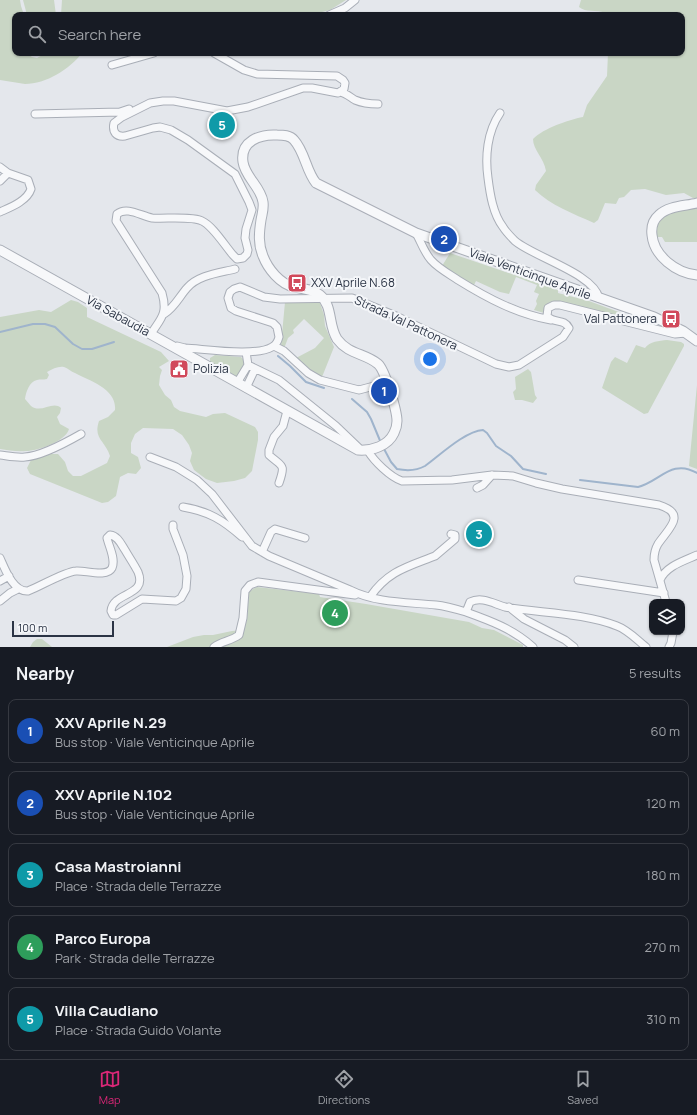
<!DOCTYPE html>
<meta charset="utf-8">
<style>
:root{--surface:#171b24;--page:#242831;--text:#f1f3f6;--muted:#9ea1a6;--line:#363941;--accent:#db2777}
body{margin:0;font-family:Manrope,sans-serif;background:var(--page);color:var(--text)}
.controls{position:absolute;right:12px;bottom:12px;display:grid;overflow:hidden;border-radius:8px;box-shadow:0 1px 3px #0004}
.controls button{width:36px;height:36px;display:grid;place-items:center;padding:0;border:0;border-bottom:1px solid var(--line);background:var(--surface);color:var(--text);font:20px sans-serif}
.scale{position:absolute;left:12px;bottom:10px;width:102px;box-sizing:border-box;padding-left:4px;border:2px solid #2b3445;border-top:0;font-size:11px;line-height:14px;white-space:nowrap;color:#2b3445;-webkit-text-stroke:3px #f4f6f9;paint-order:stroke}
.you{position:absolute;left:430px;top:359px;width:14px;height:14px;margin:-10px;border:3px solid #fff;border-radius:50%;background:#1a73e8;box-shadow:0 0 0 6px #1a73e833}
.badge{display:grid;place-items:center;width:26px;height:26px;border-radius:50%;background:var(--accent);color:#fff;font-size:13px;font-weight:700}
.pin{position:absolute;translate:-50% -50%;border:2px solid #fff;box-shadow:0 1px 4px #0006}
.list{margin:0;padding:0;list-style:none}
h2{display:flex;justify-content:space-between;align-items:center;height:52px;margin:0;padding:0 16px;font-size:17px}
h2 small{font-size:13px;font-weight:400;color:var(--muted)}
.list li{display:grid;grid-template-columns:26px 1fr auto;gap:12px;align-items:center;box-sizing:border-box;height:64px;margin:0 8px 8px;padding:0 8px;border:1px solid var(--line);border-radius:8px}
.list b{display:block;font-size:15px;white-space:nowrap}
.list p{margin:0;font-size:13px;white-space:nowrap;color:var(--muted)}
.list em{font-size:13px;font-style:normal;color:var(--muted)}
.icon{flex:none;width:22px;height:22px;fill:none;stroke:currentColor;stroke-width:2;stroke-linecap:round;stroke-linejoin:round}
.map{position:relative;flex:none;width:697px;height:647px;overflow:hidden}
.search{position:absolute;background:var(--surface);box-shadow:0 1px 3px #0004;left:12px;right:12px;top:12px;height:44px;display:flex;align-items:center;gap:10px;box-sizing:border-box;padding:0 14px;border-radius:8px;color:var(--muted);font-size:15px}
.sheet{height:412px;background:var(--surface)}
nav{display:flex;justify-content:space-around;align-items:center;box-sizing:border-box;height:56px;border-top:1px solid var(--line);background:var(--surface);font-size:11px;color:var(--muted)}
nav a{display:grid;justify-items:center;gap:2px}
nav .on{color:var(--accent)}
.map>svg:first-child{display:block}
.green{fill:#c9d6c5}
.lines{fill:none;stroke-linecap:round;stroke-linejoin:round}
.stream{stroke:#9fb4cc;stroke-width:2}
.minor-casing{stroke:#a9aeb7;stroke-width:9}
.tertiary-casing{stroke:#a9aeb7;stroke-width:11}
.minor{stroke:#f7f8fa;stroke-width:7}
.tertiary{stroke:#f7f8fa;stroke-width:9}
.labels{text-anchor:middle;stroke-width:4;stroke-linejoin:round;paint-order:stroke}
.street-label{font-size:12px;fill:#2b3445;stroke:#f4f6f9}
.poi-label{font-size:12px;fill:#2b3445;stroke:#f4f6f9;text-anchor:start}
</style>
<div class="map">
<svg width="697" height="647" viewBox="0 0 697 647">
<rect width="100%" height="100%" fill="#e4e7ec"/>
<path class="green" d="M0,0H20L21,6L24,15H15V53H26L32,57L37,58L46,53H82C70,69 46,84 25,84C17,83 8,81 0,80Z
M23,0H54L56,15H27Z
M62,0H346L330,10L318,13L286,15H61Z
M581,0H697V198H693L684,193L666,195L645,189L631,190L624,197L619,198L616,204L605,203L598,220L594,223C574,214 550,205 535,190L536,185L546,171C544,158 533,150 533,139C544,128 568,120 583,117L587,105L607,76L608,53H682V15H605V13C596,9 586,13 579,7Z
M697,205V242H665L662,237H656L655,235L658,219L662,214Z
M450,253L558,290V293L589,301L659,327L557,301C549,301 544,305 544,313L534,310L537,304L536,301L539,294L534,292L537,285L516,277L509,294L500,292L476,281L473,287L442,266Z
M71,300L78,302L87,308V317L161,352L169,361L159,367L162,370L160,376L159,385L165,395L171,400L174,407L180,411L206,417L213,414L225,413L255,427L258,432V440L252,471L245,478L234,481L217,483L206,479L194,470L190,461L192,453L189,445L182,435L173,429L143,428L135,434L131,443V453L138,457L141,468L136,474L128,473L120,477L116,496L108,502L102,503L30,474L27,468L31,460L51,454H58L65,462L68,471L73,476H81L107,463L110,456C105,440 93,439 99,421L108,417L115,410C117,389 90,381 75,373C71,372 68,368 64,367C58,366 53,369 47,372L49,375L47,379C43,380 40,379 37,380C29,382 26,392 25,399C27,401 29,404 31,406C41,414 53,400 61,408L60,413L57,417L60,424L69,429C66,441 38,451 26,451C17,452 8,450 0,449V317L39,310L51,312Z
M285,302L320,303L324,315L325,326L334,347L322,377L315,374L296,358L315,348L324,338L304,319L293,330L294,333L288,338L285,346L282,347L281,345Z
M667,340L681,342L684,344V346L648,413L644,414L602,388L611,362L615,357L627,363L636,345L645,348C650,341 659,341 667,340Z
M215,355L241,357C248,363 242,372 236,377L210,363V358Z
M528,369L531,372L535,395L537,398L533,403L522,400H515L513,392L516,389L515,377Z
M697,385V469L689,466Z
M257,587L319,594L320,597L366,604L469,622L482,628L494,630L523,645V647H167L193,637L204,635H213L232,631L243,630L247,620L249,592L253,589Z
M37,639H42L52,647H30L33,642Z"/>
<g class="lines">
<path class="stream" d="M0,332L33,324H45L55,327L73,344L82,349H92L114,342
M278,356L290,366L306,382L324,388
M352,399L367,412L371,419L381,443
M383,447L391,462L397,469C407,471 416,471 425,466C439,456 465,431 483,430L487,433L496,446L511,456L523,469L546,474
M580,480L638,487C659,482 672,458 697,473"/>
<defs>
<path id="minor" d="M329,15L345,8L355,0
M112,65L154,53
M340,92C346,93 350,97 355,100C362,103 371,104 378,104
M500,113C487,132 485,157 488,178C490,194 493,214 503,227C506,232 511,237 515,241C534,257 594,274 599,298
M35,114L120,112L129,109
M0,167L8,173L28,180L31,189C27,201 11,207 0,212
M0,181L8,173
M416,233C421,242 424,252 431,260C438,268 449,274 458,280C487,298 517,314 551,320
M164,314C175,307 179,297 187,288C198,275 219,273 235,269
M151,334C161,318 168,314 162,293L118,224L116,221L117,214C127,206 141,216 152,218C165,219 192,216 202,221C213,226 225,246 233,255L237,259L243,258L247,254L248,250L245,238L246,229L252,210L249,202L235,174L188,140L171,130L160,127L153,128L125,136C116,137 112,132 114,123L122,117L150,103L163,101H174L227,111L248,107L303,88H312L338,93L344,89L345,83L343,80L337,76L257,74L244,70L214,53
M177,346L185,348C205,349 256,357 272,347C276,345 278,341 279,337L277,327L273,323L236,311L231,308L228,298L230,292L234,289L240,287L264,297L280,299L352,298L396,316L496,364L509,367L519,365L563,337L569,328C564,318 554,324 547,316L548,308L554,305H560L675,334L686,333
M274,346L284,351L308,373L320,380L359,390L374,386
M248,365L279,380L336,426L359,448
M237,383L248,365L246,352
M246,388L255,369
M368,451C374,461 390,477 402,481L452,480L492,475L513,476L536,483L562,489L659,505C688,514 668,529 658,544C655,549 654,554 654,560L666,602
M0,455C8,456 17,458 25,457C42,456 67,442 81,434
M150,457L176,467L197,480L212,494L252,546L269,556L350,590C376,603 407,602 436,605C446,606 456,609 466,612
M279,483C286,463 282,467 269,455V450L274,437L283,426L287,411
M477,488L483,485L492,475
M183,507C208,511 223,520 242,537
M262,552L271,532L275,529L305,538
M0,558C5,569 13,592 28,591C41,586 64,572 76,571C85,570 107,578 112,568C116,559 109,547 107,538L110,535C118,536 121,544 125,550C129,557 134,564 138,572C148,597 113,591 111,611L113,615H116L142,599L176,601L181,598L186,589L187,576L183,555L173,529V525
M578,580L664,593
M660,580C666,566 684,561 697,555
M0,581L9,576
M370,597C388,571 407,567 435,556L455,539V535L451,534
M0,601L10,593L18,589
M509,607L524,619L565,640L574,647
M214,647C222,641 231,641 239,635L243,618L245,591L250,585L258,582L355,595
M533,647C513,629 491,621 466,612L470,602C482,596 494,604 505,607C540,613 585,613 617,626C628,630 637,640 646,647
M669,647L671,643L673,632"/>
<path id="tertiary" d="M697,203C685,206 668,206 659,215C653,220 651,227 652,235C654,256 676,273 697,275
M0,250L358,450C372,451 388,446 394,433C396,429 397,425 397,421C397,411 385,370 378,364C365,353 349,355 337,339C328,325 333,306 320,295C313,289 303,289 294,287C280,284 268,269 263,256C258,244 259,233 261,220C262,214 264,209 263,202C261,187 245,177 243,162C240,141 260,134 277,135C283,135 290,135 294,140C305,152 306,171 316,183L416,233L654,317L683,331L697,341"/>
</defs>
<use href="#minor" class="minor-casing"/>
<use href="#tertiary" class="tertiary-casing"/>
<use href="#minor" class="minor"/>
<use href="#tertiary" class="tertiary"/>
</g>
<defs>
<symbol id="bus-square" viewBox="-11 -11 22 22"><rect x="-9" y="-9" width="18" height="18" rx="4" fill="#d1495b" stroke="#f4f6f9"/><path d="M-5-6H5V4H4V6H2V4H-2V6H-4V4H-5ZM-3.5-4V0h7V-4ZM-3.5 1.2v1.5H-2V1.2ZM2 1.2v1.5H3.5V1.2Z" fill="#fff"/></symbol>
<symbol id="civic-square" viewBox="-11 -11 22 22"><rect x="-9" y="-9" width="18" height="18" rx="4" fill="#d1495b" stroke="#f4f6f9"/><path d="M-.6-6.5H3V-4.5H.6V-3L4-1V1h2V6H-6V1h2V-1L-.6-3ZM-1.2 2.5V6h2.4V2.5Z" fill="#fff"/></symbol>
</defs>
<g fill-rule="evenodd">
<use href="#bus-square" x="286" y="272" width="22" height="22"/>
<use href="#bus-square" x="660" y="308" width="22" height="22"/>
<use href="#civic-square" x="168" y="358" width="22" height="22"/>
</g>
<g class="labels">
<g class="street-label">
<text transform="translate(530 274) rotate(20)" y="4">Viale Venticinque Aprile</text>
<text transform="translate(118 316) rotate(29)" y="4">Via Sabaudia</text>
<text transform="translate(406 323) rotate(25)" y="4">Strada Val Pattonera</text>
</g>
<g class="poi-label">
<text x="311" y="287">XXV Aprile N.68</text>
<text x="657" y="323" text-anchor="end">Val Pattonera</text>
<text x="193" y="373">Polizia</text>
</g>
</g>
</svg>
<div class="controls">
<button><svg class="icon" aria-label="layers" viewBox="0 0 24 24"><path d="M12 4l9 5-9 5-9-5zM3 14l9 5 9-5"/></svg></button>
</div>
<div class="scale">100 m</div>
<div class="you"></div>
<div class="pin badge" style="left:384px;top:391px;background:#1a4fb4">1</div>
<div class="pin badge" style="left:444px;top:239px;background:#1a4fb4">2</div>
<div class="pin badge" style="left:479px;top:534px;background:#0f9aa8">3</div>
<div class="pin badge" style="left:335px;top:613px;background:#2e9e5b">4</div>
<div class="pin badge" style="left:222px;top:125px;background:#0f9aa8">5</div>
<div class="search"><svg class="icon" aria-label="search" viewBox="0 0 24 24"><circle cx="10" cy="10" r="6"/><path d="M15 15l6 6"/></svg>Search here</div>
</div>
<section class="sheet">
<h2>Nearby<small>5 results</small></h2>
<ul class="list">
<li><span class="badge" style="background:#1a4fb4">1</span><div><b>XXV Aprile N.29</b><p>Bus stop · Viale Venticinque Aprile</p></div><em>60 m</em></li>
<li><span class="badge" style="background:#1a4fb4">2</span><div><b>XXV Aprile N.102</b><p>Bus stop · Viale Venticinque Aprile</p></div><em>120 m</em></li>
<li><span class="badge" style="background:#0f9aa8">3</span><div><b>Casa Mastroianni</b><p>Place · Strada delle Terrazze</p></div><em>180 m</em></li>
<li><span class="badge" style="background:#2e9e5b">4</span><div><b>Parco Europa</b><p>Park · Strada delle Terrazze</p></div><em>270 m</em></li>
<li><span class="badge" style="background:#0f9aa8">5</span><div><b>Villa Caudiano</b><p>Place · Strada Guido Volante</p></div><em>310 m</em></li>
</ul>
</section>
<nav>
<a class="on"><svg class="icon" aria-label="map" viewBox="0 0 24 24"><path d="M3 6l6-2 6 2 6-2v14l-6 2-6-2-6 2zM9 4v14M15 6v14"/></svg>Map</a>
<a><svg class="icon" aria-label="directions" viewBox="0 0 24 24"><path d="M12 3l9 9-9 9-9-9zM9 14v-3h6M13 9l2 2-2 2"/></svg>Directions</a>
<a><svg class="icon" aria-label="saved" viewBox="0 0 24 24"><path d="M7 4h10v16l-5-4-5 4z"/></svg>Saved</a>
</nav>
